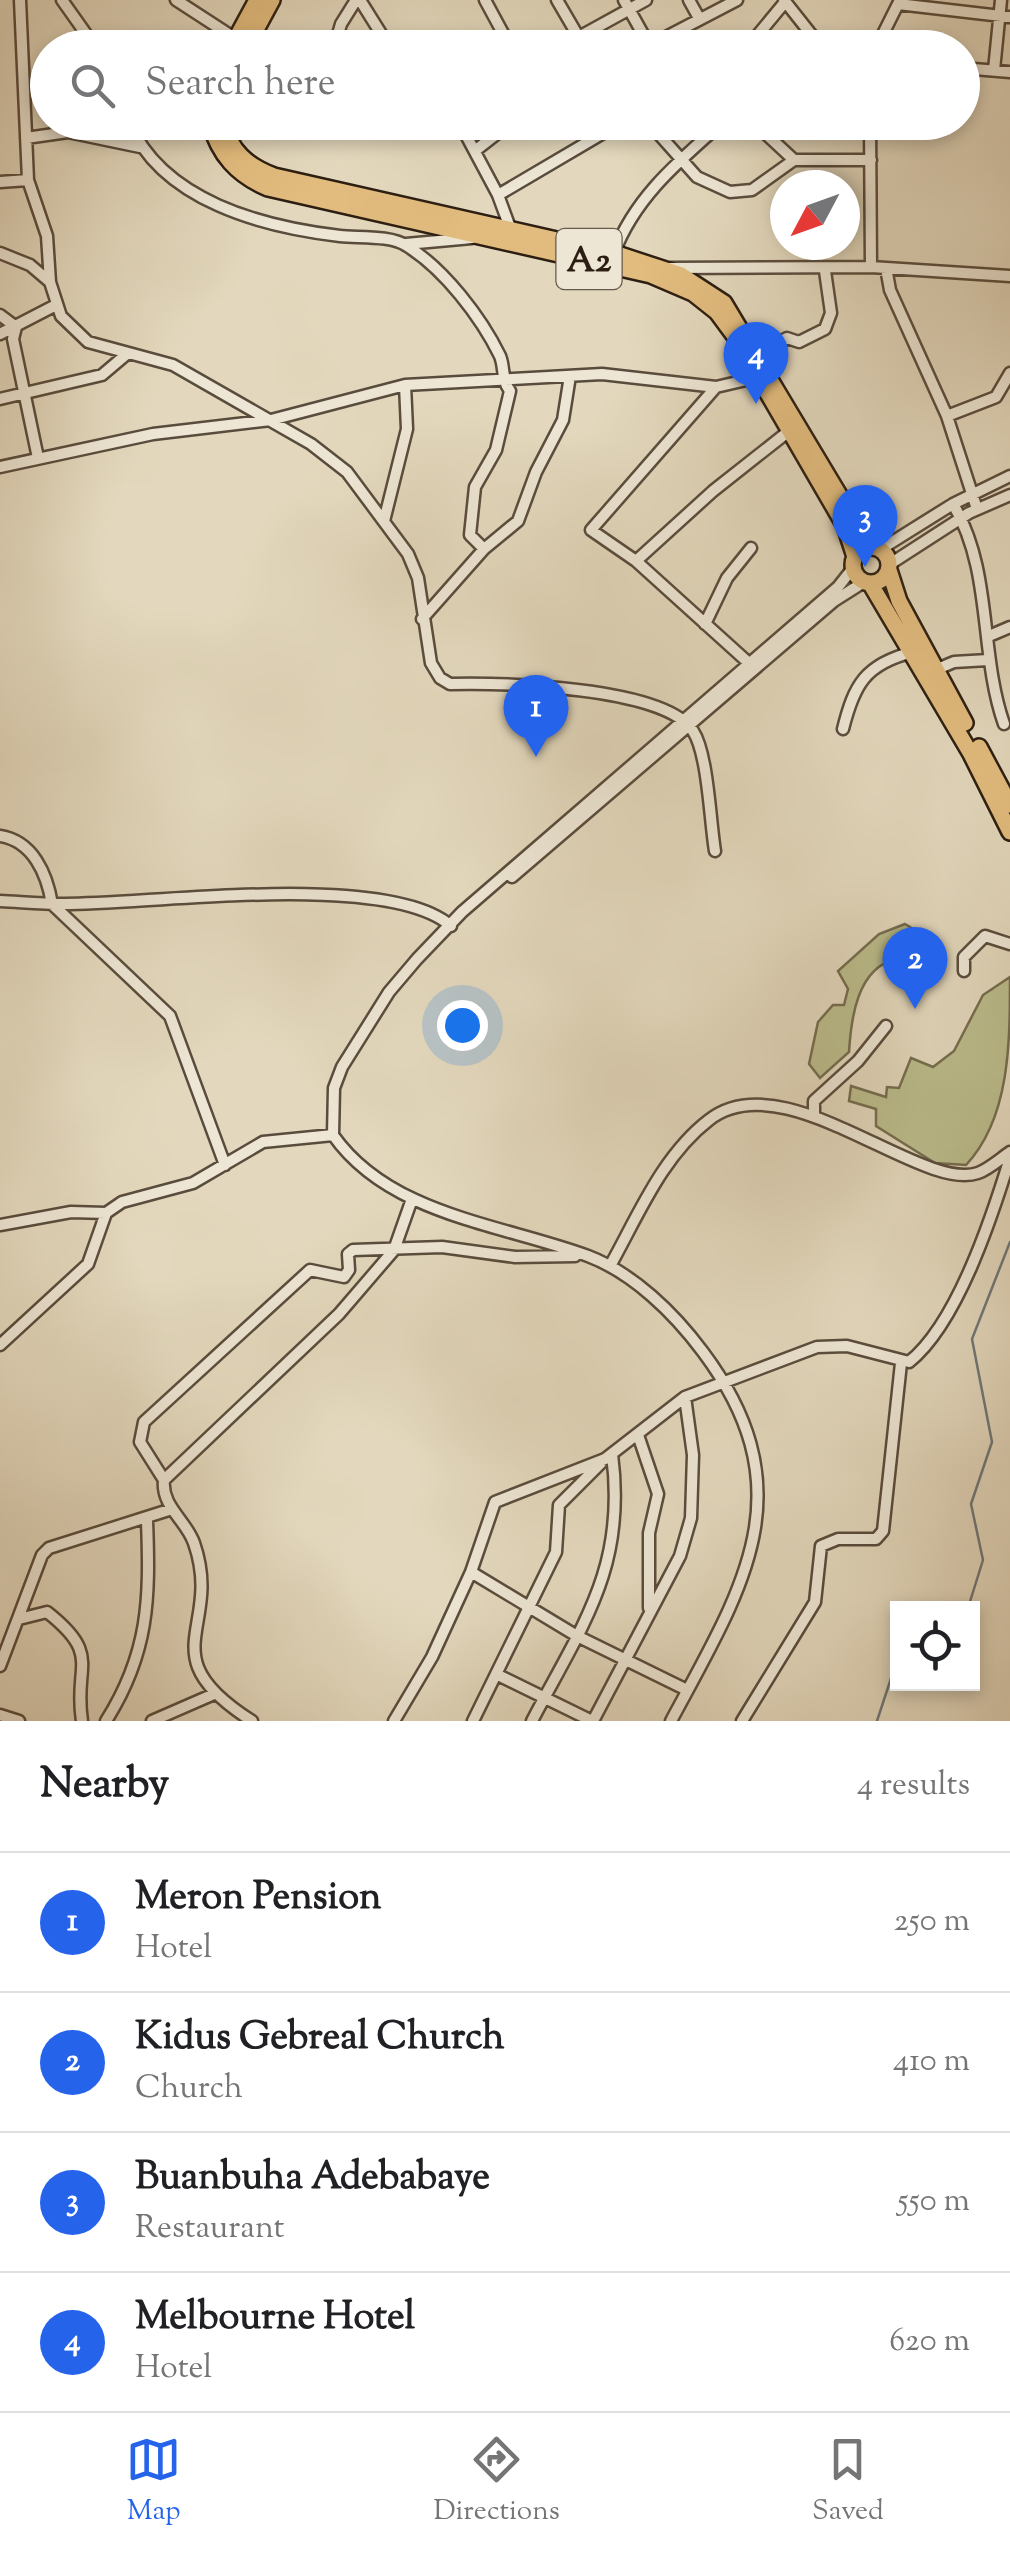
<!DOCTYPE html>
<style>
:root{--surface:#fff;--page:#f6f6f6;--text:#202124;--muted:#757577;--line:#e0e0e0;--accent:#2563eb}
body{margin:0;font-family:"Sorts Mill Goudy",serif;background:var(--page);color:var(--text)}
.controls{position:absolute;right:30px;bottom:30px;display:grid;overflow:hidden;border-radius:0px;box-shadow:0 5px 15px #0003}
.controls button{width:90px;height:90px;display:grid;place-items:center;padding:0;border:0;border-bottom:2px solid var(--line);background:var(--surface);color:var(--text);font:50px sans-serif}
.compass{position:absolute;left:770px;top:170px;width:90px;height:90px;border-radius:50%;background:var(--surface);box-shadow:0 5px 15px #0003;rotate:229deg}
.you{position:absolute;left:462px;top:1025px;width:35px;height:35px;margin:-25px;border:8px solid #fff;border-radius:50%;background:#1a73e8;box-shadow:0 0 0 15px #1a73e833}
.badge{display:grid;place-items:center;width:65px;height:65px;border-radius:50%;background:var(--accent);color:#fff;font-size:32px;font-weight:700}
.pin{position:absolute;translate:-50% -82px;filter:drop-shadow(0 2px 5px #0008)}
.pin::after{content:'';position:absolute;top:52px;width:35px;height:30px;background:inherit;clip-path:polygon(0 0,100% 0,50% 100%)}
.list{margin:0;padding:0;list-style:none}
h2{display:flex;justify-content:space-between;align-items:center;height:130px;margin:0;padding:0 40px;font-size:42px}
h2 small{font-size:32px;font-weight:400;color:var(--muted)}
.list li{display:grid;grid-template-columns:65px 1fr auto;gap:30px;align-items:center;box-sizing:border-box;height:140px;padding:0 40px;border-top:2px solid var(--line)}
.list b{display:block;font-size:38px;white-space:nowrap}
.list p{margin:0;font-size:32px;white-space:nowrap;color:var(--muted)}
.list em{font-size:32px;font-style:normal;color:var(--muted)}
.icon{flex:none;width:55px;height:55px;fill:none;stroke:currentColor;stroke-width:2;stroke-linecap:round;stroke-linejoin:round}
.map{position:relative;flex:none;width:1010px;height:1721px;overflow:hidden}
.search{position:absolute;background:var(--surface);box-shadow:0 5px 15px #0003;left:30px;right:30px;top:30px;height:110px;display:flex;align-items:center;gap:25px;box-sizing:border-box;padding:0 35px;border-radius:55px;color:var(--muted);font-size:38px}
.sheet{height:690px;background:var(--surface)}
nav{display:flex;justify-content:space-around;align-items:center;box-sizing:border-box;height:140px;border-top:2px solid var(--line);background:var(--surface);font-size:28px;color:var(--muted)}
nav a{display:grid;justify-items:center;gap:5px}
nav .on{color:var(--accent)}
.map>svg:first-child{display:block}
.green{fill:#bbbc8c;stroke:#746d4f;stroke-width:2.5}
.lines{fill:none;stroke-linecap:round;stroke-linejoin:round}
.stream{stroke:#6f7979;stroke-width:2.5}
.minor-casing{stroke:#5a4c3d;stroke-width:15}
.highway-casing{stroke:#2c1e12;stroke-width:20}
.minor{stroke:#ede6d4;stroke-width:10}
.highway{stroke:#e2bc7e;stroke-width:15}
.labels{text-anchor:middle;stroke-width:8;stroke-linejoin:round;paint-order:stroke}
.shield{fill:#ede6d4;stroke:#665a4c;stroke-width:2.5}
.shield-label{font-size:35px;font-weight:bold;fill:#2c1e12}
</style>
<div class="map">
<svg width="1010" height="1721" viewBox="0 0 1010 1721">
<rect width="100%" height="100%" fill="#e3d8bd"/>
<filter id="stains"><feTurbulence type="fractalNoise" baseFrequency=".002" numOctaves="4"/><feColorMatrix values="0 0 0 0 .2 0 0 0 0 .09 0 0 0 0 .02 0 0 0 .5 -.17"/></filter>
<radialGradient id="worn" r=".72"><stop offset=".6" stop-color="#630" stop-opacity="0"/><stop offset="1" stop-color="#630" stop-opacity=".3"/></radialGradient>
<path class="green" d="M905,924L925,936L944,958C929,958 910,955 896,959C857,968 851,1019 849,1052L820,1078L809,1064L818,1022L833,1005H844L848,989L838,971L879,934Z
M1010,977C1010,1043 1010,1118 966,1165L935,1163L876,1126V1109L849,1101L851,1086L886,1097L887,1087L899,1088L911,1058L933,1067L954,1051L983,995Z"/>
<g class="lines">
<path class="stream" d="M968,1608L983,1560L971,1504L992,1442L972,1339L1010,1242
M877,1721L898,1657"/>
<defs>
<path id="minor" d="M20,0L28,180L47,236L50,282L61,316L88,342L173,365L311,444L347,472L408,554L418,578L431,663L440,678L450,684C500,683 664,686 693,731C708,754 710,821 715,851
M62,0L96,48
M176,0L236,39
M360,0L390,48
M485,0L511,48
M557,0L585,48
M624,0L649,45
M689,0L699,18
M784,0L822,48
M898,4L1010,17
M334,48L341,24L356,0
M559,48L646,0
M645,48L737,0
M747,48L785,2
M876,48L900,0
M962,68L1010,72
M994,70L1001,0
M129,122C162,201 263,227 340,236C359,238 391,235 407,246C444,269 481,317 500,356C505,368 501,379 510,391L496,450L475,487L470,535L484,549L518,521L536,472L563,420L570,376
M459,122L498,195L512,233
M648,122L697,177L730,192L752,190L794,160H871
M753,122L794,160
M870,122L871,267
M26,138L68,132L140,147
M476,150L512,122
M0,182L28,180
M498,195L622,122
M406,244L472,238
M0,253L30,265L50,282
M614,253C635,197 679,161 723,122
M671,268L871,267L1010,276
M886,268L890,290L947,416L977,509
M0,315L16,327L13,339L38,458
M0,334L56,305
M758,354L787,338L799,342L825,329L831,313L825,271
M716,387L591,530L636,561L751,665
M0,399L102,375L128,353
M947,416L996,397L1010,373
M0,467L153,434L271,420L405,385L602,374L716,387L763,376
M953,504C993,571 979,653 1004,724
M384,521L407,429L405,385
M881,549L953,504L1010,476
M636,561L713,491L789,431
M890,564L969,513L1010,495
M422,619L484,549
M705,624L727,578L751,548
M989,636L1010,627
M935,670L954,662L988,660
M843,729C854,685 865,664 913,652
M0,836C33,841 47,874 52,904L170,1016L225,1165
M512,877L834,601L864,582
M0,901C21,902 41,904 62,904C147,905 388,870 451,926
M964,971V957L985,936L1010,944
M814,1116V1101L858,1061L886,1026
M0,1225L71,1212L106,1213
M610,1266C638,1216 662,1156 709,1120C784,1061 921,1193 978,1173C989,1169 1000,1159 1010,1152
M0,1345L88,1264L106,1213L122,1202L193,1183L263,1142L333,1135
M638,1435L658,1494L649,1533V1608
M164,1480L140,1442L144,1422L310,1270L344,1277L349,1270L348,1254L353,1250L442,1247L515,1257L575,1256
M471,1572L577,1636L687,1690
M19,1619L47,1612C103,1656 73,1665 82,1721
M0,1666L42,1555L49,1548L172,1509
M498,1675L592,1721
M0,1715L19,1721
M106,1721C149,1653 150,1599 147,1521
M152,1721L214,1694
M252,1721C147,1654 224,1629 194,1543C186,1520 161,1506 164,1480L339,1314L394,1250L412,1199
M394,1721L432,1657L471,1572L495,1502L605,1459L685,1397L817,1347L847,1346L909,1362C957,1324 992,1217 1010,1158
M473,1721L556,1552L559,1505L601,1463
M532,1721C582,1625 627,1568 612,1454
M593,1721L680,1556L691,1518L693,1455L685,1397
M671,1721C743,1587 807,1491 703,1352C674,1313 633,1273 588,1256C501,1224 389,1215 333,1135L334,1088L342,1067L389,992L417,959L462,912L838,587L853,568
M742,1721L815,1602L821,1546L838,1539H876L883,1531L901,1363"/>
<path id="highway" d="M231,48L257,0
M246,48L272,0
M210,122C219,155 237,175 268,188L651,275L693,293L717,312L734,335L845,526L855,557
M223,122C230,151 247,166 274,176L614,253L681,275L724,303L854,520L878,548
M853 565a18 18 0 1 1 36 0a18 18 0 1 1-36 0Z
M889,570L899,601L965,723
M870,583L971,754L1010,832
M979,747L1010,805"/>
</defs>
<use href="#minor" class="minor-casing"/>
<use href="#highway" class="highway-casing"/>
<use href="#minor" class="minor"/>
<use href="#highway" class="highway"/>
</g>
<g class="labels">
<rect class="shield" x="556.5" y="229" width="65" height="60" rx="8"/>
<g class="shield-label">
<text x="589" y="271">A2</text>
</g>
</g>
<rect width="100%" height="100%" filter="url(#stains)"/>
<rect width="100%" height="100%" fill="url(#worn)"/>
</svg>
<div class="controls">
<button><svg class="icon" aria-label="locate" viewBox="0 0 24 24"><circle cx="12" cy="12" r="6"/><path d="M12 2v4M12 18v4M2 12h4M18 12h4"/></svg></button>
</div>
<svg class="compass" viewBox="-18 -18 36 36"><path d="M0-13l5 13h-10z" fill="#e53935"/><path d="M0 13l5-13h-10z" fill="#757577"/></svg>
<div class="you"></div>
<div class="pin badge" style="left:536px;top:757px">1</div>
<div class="pin badge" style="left:915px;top:1009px">2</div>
<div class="pin badge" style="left:865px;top:567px">3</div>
<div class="pin badge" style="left:756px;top:404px">4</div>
<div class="search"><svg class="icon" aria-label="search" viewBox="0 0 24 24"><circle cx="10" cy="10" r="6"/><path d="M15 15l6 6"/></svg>Search here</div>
</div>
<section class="sheet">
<h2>Nearby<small>4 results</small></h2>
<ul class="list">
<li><span class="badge">1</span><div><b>Meron Pension</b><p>Hotel</p></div><em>250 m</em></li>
<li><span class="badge">2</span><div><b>Kidus Gebreal Church</b><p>Church</p></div><em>410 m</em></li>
<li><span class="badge">3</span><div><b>Buanbuha Adebabaye</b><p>Restaurant</p></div><em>550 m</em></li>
<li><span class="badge">4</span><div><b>Melbourne Hotel</b><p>Hotel</p></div><em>620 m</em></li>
</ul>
</section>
<nav>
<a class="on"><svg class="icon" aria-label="map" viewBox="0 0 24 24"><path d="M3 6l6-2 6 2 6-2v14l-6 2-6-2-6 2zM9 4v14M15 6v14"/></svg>Map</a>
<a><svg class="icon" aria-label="directions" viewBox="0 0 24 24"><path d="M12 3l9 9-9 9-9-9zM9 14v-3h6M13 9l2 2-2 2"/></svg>Directions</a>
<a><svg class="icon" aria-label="saved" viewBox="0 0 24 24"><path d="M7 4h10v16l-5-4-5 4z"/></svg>Saved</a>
</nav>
